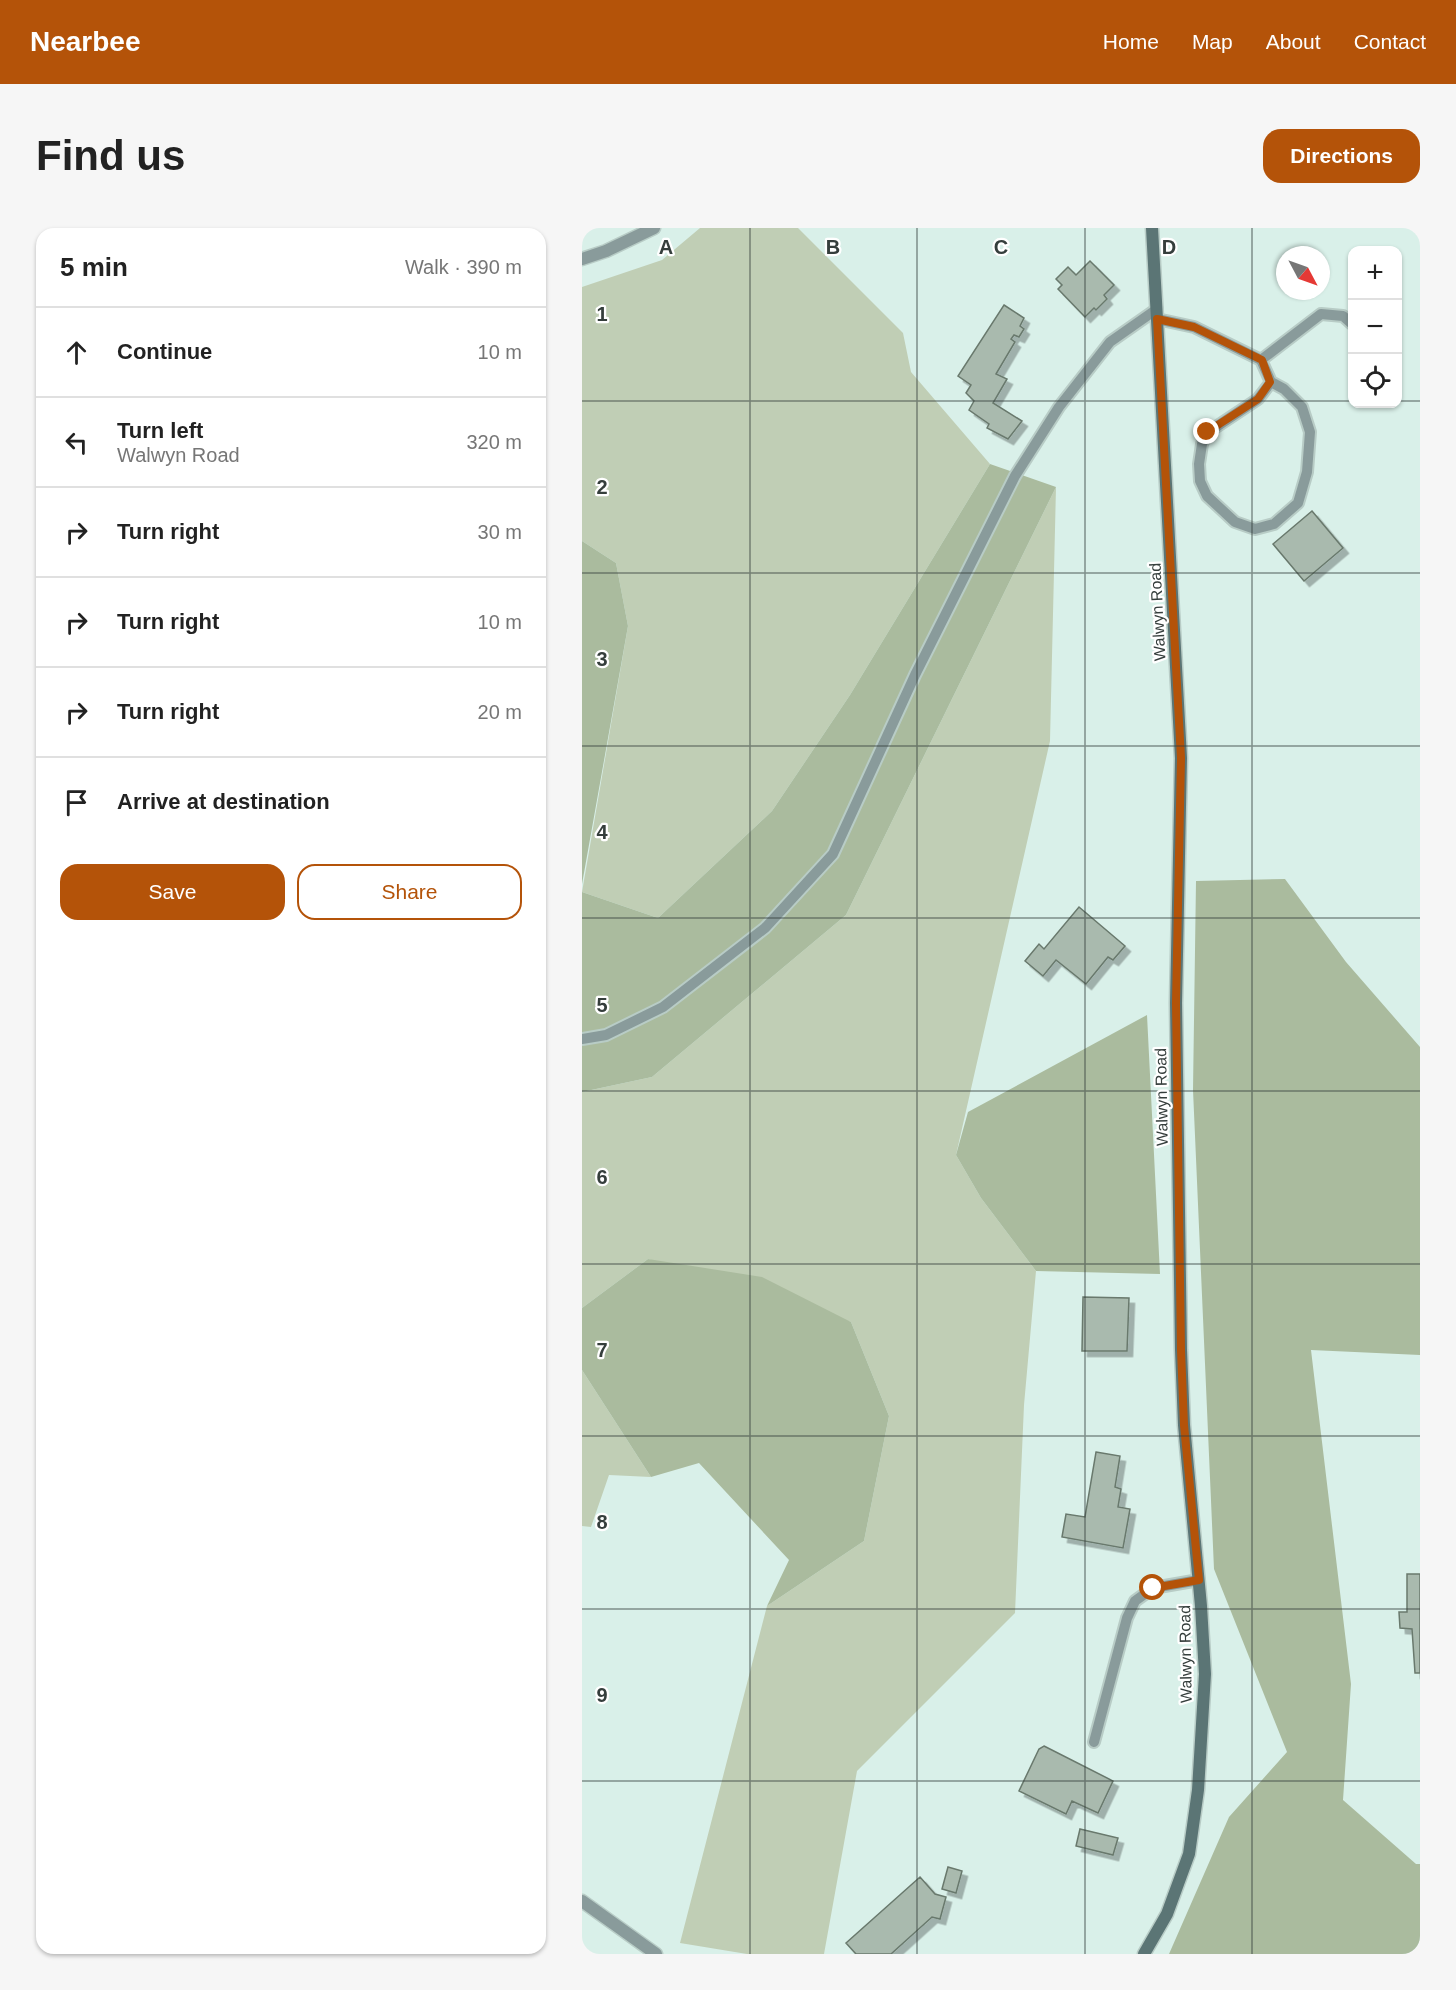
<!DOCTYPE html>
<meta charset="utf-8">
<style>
:root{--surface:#fff;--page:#f6f6f6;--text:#222;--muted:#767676;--line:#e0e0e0;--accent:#b45309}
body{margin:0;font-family:Arial,sans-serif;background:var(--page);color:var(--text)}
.controls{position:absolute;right:18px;top:18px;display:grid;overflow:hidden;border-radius:12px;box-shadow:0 2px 4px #0004}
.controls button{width:54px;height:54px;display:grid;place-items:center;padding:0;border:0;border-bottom:2px solid var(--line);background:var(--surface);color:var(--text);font:30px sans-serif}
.compass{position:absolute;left:694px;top:18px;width:54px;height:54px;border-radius:50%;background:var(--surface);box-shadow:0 2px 4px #0004;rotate:131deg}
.stop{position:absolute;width:18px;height:18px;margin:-14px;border:4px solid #b45309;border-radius:50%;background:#fff}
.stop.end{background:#b45309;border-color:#fff;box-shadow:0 2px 6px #0008}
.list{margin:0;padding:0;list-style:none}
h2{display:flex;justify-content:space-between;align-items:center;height:78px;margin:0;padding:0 24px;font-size:26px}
h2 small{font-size:20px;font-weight:400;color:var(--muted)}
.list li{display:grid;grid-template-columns:39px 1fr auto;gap:18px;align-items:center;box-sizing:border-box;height:90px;padding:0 24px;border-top:2px solid var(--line)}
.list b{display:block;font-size:22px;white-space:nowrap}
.list p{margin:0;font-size:20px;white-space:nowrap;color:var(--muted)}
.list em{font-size:20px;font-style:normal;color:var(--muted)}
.actions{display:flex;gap:12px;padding:18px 24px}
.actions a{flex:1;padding:14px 0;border:2px solid var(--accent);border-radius:18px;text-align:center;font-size:21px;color:var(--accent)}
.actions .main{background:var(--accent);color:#fff}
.icon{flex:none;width:33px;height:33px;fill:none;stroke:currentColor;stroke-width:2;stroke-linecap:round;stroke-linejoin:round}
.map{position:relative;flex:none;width:838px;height:1726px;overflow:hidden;border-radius:18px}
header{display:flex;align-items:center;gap:36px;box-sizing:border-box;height:84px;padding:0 30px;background:var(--accent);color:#fff}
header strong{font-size:28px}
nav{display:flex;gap:33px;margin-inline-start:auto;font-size:21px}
.intro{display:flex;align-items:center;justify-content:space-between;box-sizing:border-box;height:144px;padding:0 36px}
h1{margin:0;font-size:42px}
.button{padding:15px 27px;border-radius:18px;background:var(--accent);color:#fff;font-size:21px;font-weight:700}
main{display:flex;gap:36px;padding:0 36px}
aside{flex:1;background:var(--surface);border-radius:18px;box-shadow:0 2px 4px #0004}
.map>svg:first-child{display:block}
.green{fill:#c0ceb5}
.forest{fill:#aabb9e}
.building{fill:#a9baae;stroke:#69796d;stroke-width:1.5;filter:url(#shadow)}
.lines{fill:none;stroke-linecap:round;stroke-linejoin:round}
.service-casing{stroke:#b8ccc6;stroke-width:14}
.minor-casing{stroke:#b8ccc6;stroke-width:15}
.secondary-casing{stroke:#b8ccc6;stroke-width:15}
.service{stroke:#899b9b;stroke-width:10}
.minor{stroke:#899b9b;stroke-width:12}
.secondary{stroke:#5b7575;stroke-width:12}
.route{stroke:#b45309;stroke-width:8}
.grid{fill:none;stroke:#353e3c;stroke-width:1.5;stroke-opacity:0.55}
.labels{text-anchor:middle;stroke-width:4.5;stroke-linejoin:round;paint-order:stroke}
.street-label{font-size:16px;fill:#353e3c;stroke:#fff}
.grid-label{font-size:20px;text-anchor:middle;font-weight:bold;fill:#353e3c;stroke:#fff;stroke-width:4.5;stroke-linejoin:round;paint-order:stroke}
</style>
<header>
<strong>Nearbee</strong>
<nav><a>Home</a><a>Map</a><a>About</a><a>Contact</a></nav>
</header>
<div class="intro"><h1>Find us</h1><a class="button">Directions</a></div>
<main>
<aside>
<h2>5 min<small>Walk · 390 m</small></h2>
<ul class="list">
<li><svg class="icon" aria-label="ahead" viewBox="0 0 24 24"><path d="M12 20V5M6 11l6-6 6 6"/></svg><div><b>Continue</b></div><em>10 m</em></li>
<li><svg class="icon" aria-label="left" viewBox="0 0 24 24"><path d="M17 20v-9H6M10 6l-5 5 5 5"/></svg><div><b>Turn left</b><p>Walwyn Road</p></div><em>320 m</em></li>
<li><svg class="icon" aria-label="right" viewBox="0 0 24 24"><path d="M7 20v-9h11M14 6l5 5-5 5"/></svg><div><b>Turn right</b></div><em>30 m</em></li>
<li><svg class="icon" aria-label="right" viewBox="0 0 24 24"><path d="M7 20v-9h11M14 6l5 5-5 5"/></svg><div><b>Turn right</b></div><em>10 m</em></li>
<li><svg class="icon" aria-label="right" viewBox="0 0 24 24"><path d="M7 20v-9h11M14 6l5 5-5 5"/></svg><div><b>Turn right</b></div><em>20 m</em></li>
<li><svg class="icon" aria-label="arrive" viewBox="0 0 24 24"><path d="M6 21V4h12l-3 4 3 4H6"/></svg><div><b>Arrive at destination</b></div></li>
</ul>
<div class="actions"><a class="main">Save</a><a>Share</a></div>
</aside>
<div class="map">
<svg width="838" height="1726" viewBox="0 0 838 1726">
<defs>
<filter id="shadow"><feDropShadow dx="5.5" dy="5.5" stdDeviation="0" flood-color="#0004"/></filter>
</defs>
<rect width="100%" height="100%" fill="#d9f0e9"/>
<path class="green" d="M118,0H216L321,105L329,144L408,236L268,467L190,583L76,690L0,664L46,398L34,335L0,313V59L80,32Z
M474,259L468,513L374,927L399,970L454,1043L442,1177L433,1385L275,1543L242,1726H165L98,1715L185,1378L282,1313L307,1188L269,1094L66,1031L0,1080V864L70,849L264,687Z
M0,1142L69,1249L27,1247L9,1299L0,1298Z"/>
<path class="forest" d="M408,236L474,259L264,687L70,849L0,864V664L76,690L190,583L268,467Z
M0,313L34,335L46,398L0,656Z
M703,651L764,734L838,819V1127L729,1122L769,1456L761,1572L834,1636H838V1726H587L647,1589L705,1524L632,1341L611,862L614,653Z
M565,787L578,1046L454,1043L399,970L374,927L386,884Z
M66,1031L180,1049L269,1094L307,1188L282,1313L185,1378L207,1332L117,1235L69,1249L0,1142V1080Z"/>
<path class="building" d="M508,33L532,57L522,67L525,71L514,82L512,80L503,89L476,61L480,57L474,51L486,39L494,47Z
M422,77L442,90L438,98L442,101L437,109L432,107L429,111L433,114L414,146L425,151L411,175L440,193L426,211L405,200L407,196L387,182L392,173L384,165L389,157L376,148Z
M730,283L761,320L722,353L691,316Z
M497,679L543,718L531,732L526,729L504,756L474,732L461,748L443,733L457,716L462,721Z
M501,1069L547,1070L545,1123H500Z
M514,1224L538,1228L533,1259L539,1261L536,1279L548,1281L541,1320L480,1309L484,1286L503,1289Z
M825,1346H838V1445H833L830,1401L818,1400L817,1384H825Z
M462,1518L531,1553L516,1585L490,1573L484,1586L437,1563L457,1521Z
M498,1601L536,1610L531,1627L494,1618Z
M366,1639L380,1643L374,1665L360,1661Z
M338,1649L353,1666L364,1669L358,1691L350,1689L309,1726H274L264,1715Z"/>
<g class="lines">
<defs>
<path id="service" d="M575,91L612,99L679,132L739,86L761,88L770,96
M679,132L689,154L702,161L720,179L728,204L725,244L716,275L692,296L673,301L653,294L625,268L618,253L617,236L620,216L625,205L676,171L689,154
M0,811L24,807L81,779L183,700L251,626L333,447L433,248L477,179L528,114L575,81
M512,1514L545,1390L553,1373L571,1360L617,1352"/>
<path id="minor" d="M0,31L24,23L72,0
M0,1673L74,1726"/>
<path id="secondary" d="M562,1726L585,1686L607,1626L616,1562L623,1446L619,1378L602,1197L599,1122L594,775L599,530L570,0"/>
</defs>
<use href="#service" class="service-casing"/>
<use href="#minor" class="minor-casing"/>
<use href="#secondary" class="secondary-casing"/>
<use href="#service" class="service"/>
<use href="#minor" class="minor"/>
<use href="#secondary" class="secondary"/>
</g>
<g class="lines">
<path class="route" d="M571,1360L617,1352L602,1197L599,1122L594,775L599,530L575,91L612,99L680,132L688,154L676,171L625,204"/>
</g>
<path class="grid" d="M168,0V1726M335,0V1726M503,0V1726M670,0V1726M0,173H770M816,173H838M0,345H838M0,518H838M0,690H838M0,863H838M0,1036H838M0,1208H838M0,1381H838M0,1553H838"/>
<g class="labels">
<g class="street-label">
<text transform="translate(575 384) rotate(-93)" y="6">Walwyn Road</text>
<text transform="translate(579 869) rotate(-91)" y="6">Walwyn Road</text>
<text transform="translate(603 1426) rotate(-91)" y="6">Walwyn Road</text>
</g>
</g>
<g class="grid-label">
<text x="84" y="26">A</text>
<text x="251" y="26">B</text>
<text x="419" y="26">C</text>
<text x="587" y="26">D</text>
<text x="20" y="93">1</text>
<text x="20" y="266">2</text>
<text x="20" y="438">3</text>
<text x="20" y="611">4</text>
<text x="20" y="784">5</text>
<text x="20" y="956">6</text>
<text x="20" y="1129">7</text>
<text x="20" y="1301">8</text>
<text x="20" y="1474">9</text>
</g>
</svg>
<div class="controls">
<button>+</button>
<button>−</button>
<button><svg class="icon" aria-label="locate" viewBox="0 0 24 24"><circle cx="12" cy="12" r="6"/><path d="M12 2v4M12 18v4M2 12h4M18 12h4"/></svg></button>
</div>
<svg class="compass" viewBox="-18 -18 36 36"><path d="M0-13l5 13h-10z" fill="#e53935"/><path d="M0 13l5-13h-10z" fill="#767676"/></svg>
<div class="stop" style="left:571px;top:1360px"></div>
<div class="stop end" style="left:625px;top:204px"></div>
</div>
</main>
